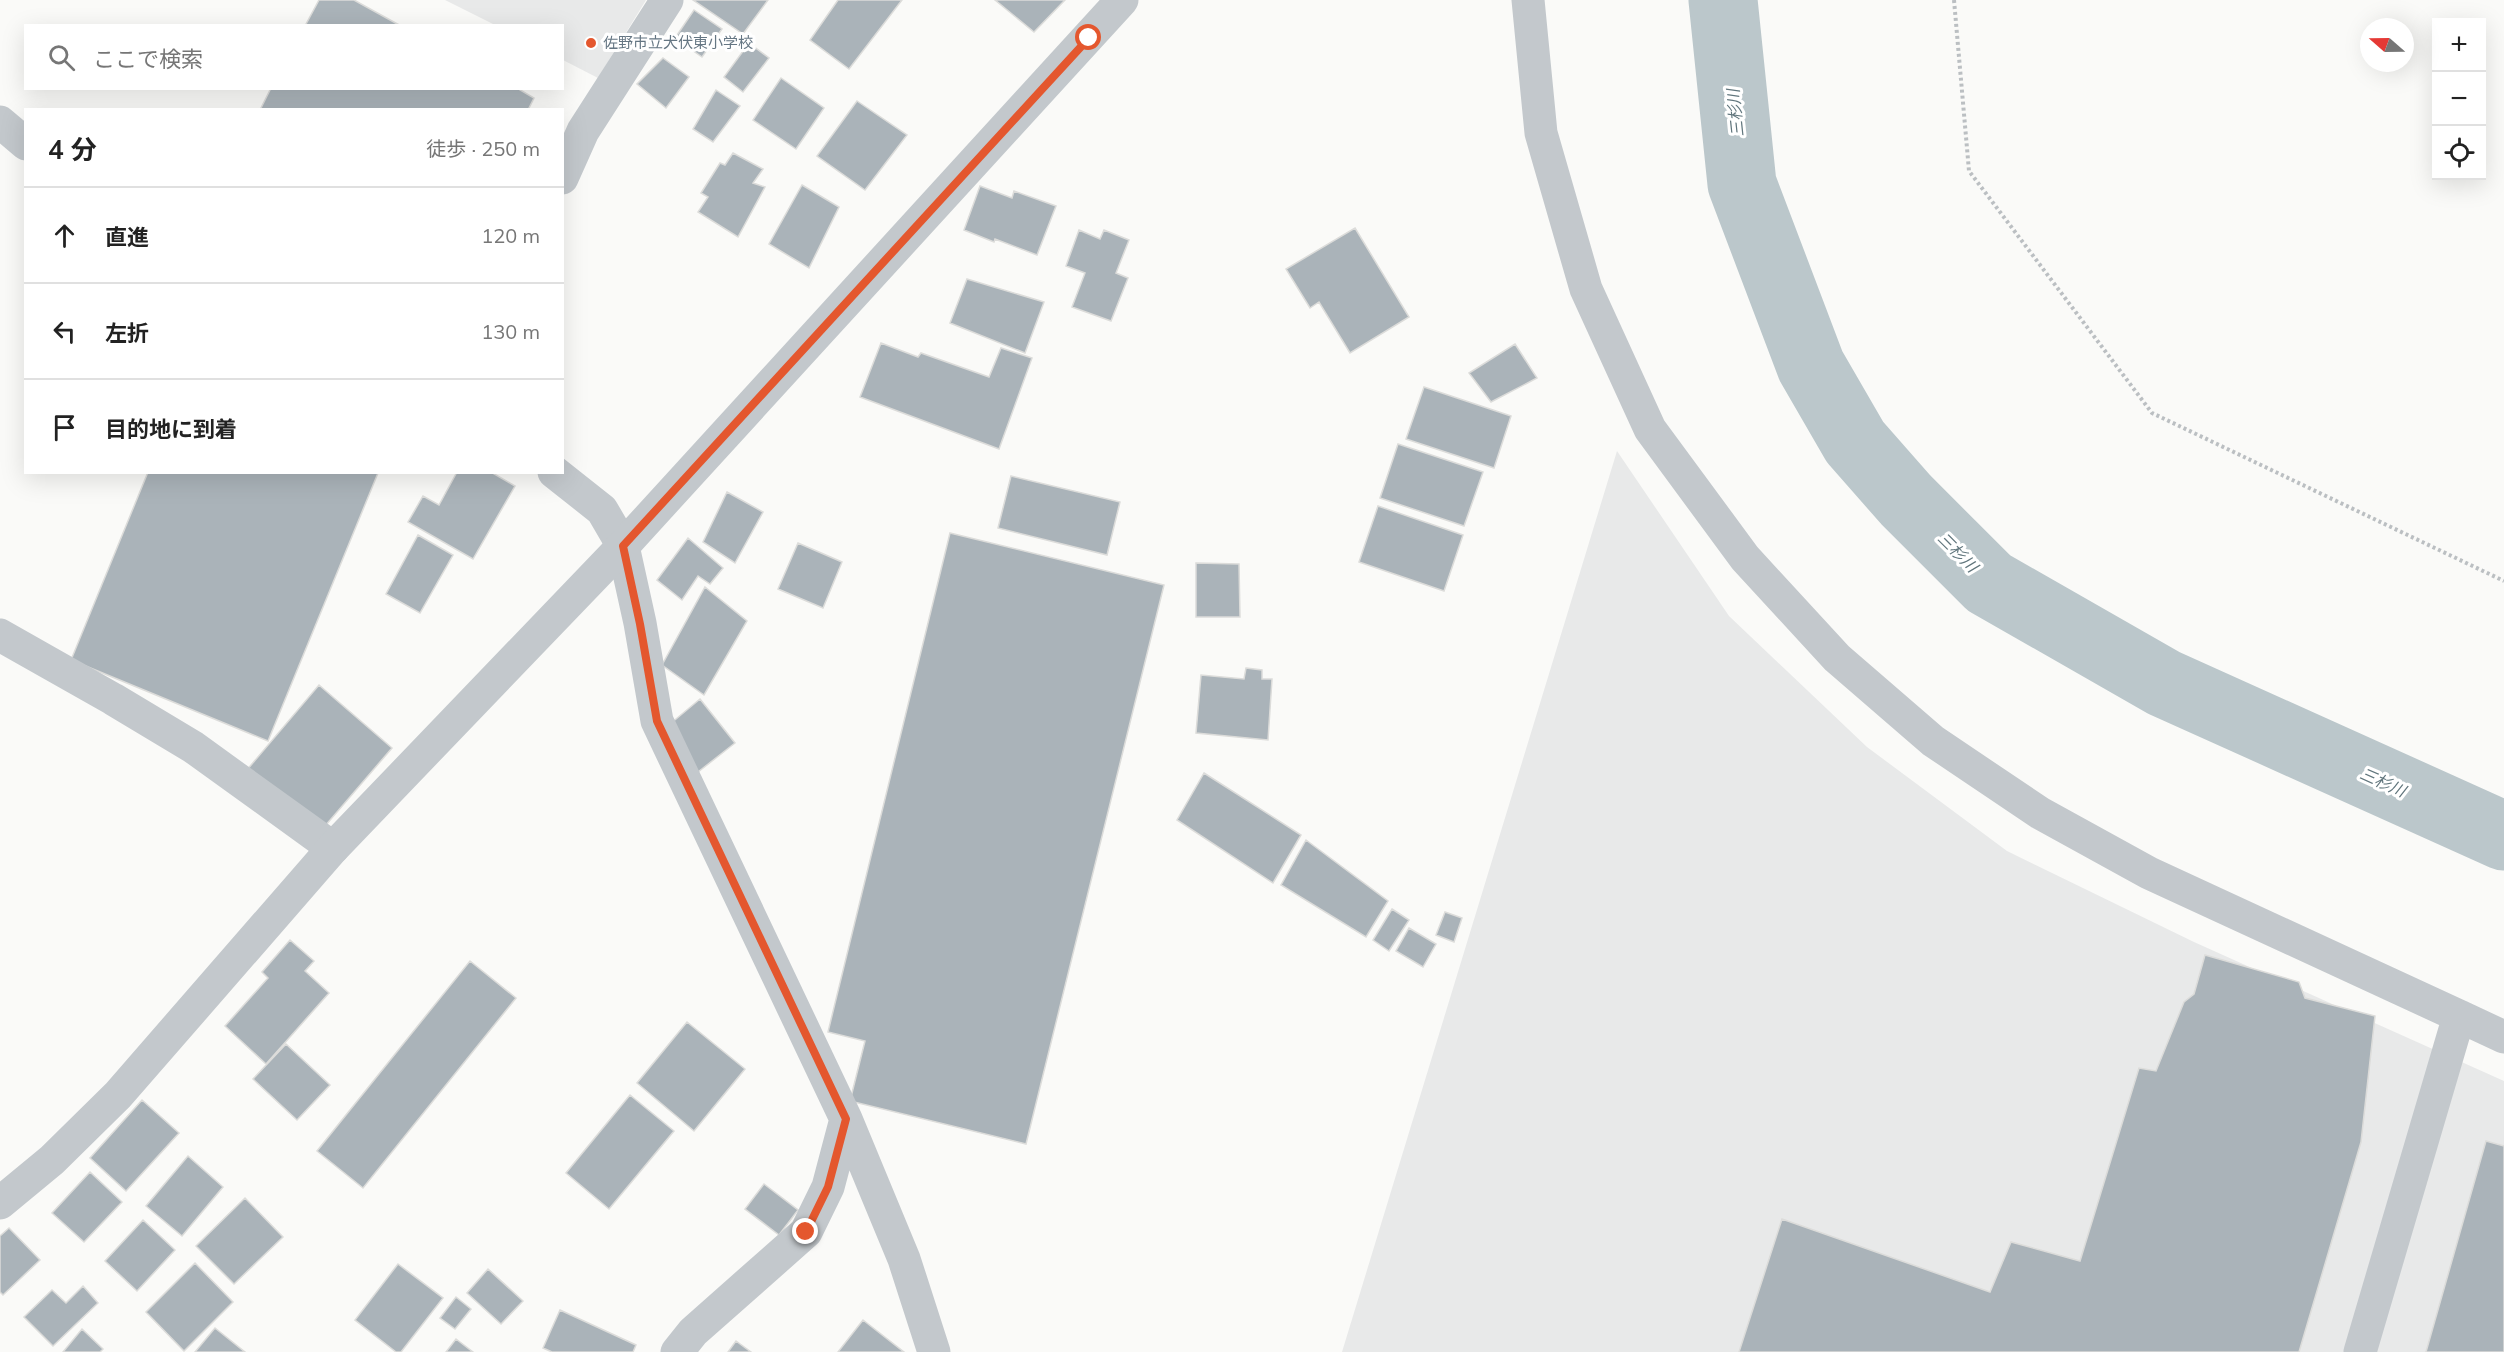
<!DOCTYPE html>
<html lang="ja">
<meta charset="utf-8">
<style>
:root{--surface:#fff;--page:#f2f2f2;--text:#222;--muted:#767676;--line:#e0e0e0}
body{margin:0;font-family:Mulish,"Noto Sans JP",sans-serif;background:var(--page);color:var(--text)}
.controls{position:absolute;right:18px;top:18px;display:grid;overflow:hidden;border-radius:0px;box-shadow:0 6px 24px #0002}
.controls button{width:54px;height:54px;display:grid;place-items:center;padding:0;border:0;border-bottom:2px solid var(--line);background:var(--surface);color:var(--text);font:30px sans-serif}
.compass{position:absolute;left:2360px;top:18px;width:54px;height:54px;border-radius:50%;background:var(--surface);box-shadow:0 6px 24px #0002;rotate:290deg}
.stop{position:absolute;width:18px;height:18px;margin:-14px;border:4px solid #e4572e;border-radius:50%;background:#fff}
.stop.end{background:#e4572e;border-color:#fff;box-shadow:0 2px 6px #0008}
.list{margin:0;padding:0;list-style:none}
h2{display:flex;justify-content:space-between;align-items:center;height:78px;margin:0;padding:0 24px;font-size:26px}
h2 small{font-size:20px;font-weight:400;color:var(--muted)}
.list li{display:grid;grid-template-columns:39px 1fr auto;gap:18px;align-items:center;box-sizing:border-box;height:96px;padding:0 24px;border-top:2px solid var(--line)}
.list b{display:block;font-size:22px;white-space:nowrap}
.list em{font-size:20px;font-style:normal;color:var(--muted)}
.icon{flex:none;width:33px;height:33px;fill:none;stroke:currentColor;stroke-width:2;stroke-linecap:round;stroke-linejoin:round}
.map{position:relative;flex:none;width:2504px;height:1352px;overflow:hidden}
.search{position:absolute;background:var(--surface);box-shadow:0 6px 24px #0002;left:24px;top:24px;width:540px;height:66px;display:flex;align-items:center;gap:15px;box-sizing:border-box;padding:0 21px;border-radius:0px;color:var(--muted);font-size:22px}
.panel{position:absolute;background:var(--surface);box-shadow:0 6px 24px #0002;left:24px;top:108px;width:540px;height:366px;border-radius:0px}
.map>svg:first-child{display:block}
.built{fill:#e8e9e9}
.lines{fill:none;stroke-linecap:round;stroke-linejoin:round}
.river{stroke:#bbc7cb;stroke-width:69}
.building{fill:#aab3b9;stroke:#dcdcda;stroke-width:1.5}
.path{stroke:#bbbfc2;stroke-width:4;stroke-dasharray:3 3;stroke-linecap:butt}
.minor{stroke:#c3c8cc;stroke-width:33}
.tertiary{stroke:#c3c8cc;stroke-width:33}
.route{stroke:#e4572e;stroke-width:8}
.poi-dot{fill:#e4572e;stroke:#fff;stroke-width:2}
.labels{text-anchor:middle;stroke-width:6;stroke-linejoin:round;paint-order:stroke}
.poi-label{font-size:15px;fill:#657683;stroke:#fff;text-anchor:start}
.water-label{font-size:16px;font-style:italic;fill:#60757c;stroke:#fff}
</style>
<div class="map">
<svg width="2504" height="1352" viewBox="0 0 2504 1352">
<rect width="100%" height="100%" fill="#fafaf8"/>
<path class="built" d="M445,0H646L598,78L563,60L562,26L495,25Z
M1617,451L1729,616L1867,747L2007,851L2194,942L2504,1081V1352H1342Z"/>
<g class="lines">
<path class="river" d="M1723,0L1742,184L1811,366L1855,442L1906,500L1989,583L2164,683L2504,836"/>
</g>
<path class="building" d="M319,0H354L401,26H305Z
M693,0H768L743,34Z
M838,0H902L849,69L810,40Z
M995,0H1065L1034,32Z
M694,10L722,29L702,57L675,38Z
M749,43L769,58L743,92L724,77Z
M663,58L689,77L666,108L637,84Z
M781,78L824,108L796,149L753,120Z
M271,88H517L534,98L528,110H260Z
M716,90L740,106L713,142L693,129Z
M857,101L907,135L865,190L817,156Z
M733,153L763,169L753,183L765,187L738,237L698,212L708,197L701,193L720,163L725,165Z
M802,185L839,207L809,268L769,244Z
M980,186L1012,198L1014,191L1056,206L1037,255L995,239L994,242L964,230Z
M1355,228L1409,317L1350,353L1319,302L1310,308L1286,269Z
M1079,230L1100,239L1104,230L1129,240L1116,273L1128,278L1111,321L1072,307L1085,273L1066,266Z
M967,279L1044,302L1025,353L950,323Z
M881,343L918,357L921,353L989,377L1001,348L1032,358L999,449L860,397Z
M1515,344L1537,378L1491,402L1469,373Z
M1424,387L1511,416L1494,468L1406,439Z
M1398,444L1483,472L1464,526L1380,498Z
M148,472L378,473L268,741L71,660Z
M457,472H491L515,486L473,559L408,522L423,496L439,505Z
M1011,476L1120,502L1107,555L998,528Z
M727,492L763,512L735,563L703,542Z
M1378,506L1463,535L1444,591L1359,562Z
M950,533L1164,585L1026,1144L850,1101L865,1041L828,1032Z
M418,535L453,555L420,613L386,594Z
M688,538L723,568L710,584L698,576L682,600L657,580Z
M798,543L842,562L823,608L778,589Z
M1196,563L1239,564L1240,617H1196Z
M705,587L747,621L704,695L662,665Z
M1246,668L1262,670V679H1272L1268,740L1196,733L1201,675L1244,679Z
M319,685L392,748L319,833L246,771Z
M700,699L735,743L698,772L664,729Z
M1204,773L1301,835L1273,883L1177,820Z
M1306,840L1388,901L1366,937L1281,885Z
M1392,909L1409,920L1389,951L1373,940Z
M1445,912L1462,918L1454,942L1436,935Z
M1409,928L1436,944L1423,967L1396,951Z
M290,940L314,961L305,971L329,993L266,1064L225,1026L268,978L262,972Z
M2205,955L2299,982L2305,998L2375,1016L2361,1142L2299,1352H1739L1782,1219L1990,1292L2011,1242L2080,1261L2139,1068L2156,1071L2184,1002L2194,994Z
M470,961L516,998L363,1188L317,1151Z
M687,1022L745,1069L694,1131L637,1083Z
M286,1044L330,1085L297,1120L253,1079Z
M630,1095L674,1131L609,1209L566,1173Z
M142,1100L179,1133L126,1191L90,1158Z
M2486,1141L2504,1146V1352H2426Z
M188,1156L223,1187L182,1236L146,1206Z
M90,1172L122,1202L84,1242L52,1213Z
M764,1184L798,1210L779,1235L745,1209Z
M245,1198L283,1237L234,1284L196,1246Z
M143,1220L175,1250L137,1291L105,1261Z
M9,1228L40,1260L3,1295L0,1292V1236Z
M195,1263L233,1302L184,1351L146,1312Z
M398,1264L443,1298L401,1352H396L355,1320Z
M488,1269L523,1301L501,1324L467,1293Z
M83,1286L98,1303L53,1346L24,1317L52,1290L66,1303Z
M456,1297L471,1309L455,1329L440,1318Z
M560,1310L636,1345L633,1352H552L543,1348Z
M863,1320L904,1352H838Z
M215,1328L245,1352H195Z
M82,1329L103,1349L100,1352H63Z
M456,1339L473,1352H446Z
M736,1341L751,1352H728Z"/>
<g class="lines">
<path class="path" d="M1954,0L1969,171L2152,413L2504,581"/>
<path class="minor" d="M0,122L26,144
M562,178L583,131L667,0
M554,472L602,510L623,546L640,623L657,721L846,1119L904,1259L934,1352
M0,635L113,699L193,747L333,848
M677,1352L693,1332L806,1232L828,1187L846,1119"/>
<path class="tertiary" d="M1528,0L1541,133L1586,289L1650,429L1745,558L1837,658L1933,741L2040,813L2149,873L2459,1016
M0,1203L52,1160L118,1095L333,848L623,546L1122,0
M2360,1352L2459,1016L2504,1037"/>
</g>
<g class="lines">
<path class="route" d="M806,1232L828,1187L846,1119L657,721L640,624L623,546L1089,38"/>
</g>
<circle class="poi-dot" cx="591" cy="43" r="6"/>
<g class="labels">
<g class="poi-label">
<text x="603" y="48">佐野市立犬伏東小学校</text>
</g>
<g class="water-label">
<text transform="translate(1735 113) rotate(-96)" y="6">三杉川</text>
<text transform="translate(1958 552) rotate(45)" y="6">三杉川</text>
<text transform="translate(2383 782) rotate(24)" y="6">三杉川</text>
</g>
</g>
</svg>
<div class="controls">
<button>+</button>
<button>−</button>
<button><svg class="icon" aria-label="locate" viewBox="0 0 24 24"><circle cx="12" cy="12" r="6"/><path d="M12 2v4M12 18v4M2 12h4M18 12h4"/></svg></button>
</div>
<svg class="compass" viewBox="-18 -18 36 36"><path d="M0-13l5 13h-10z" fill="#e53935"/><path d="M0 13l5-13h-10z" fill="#767676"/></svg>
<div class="stop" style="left:1089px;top:38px"></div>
<div class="stop end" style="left:806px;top:1232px"></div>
<div class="search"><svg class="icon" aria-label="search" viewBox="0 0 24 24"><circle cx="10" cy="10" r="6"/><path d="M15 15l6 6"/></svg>ここで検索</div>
<section class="panel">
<h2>4 分<small>徒歩 · 250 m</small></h2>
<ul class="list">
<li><svg class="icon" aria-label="ahead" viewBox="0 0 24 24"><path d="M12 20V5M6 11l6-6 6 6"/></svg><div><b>直進</b></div><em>120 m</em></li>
<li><svg class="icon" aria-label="left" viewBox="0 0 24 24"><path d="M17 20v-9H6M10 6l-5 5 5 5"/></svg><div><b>左折</b></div><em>130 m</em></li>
<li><svg class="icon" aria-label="arrive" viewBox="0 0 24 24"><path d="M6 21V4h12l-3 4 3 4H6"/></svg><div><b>目的地に到着</b></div></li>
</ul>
</section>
</div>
